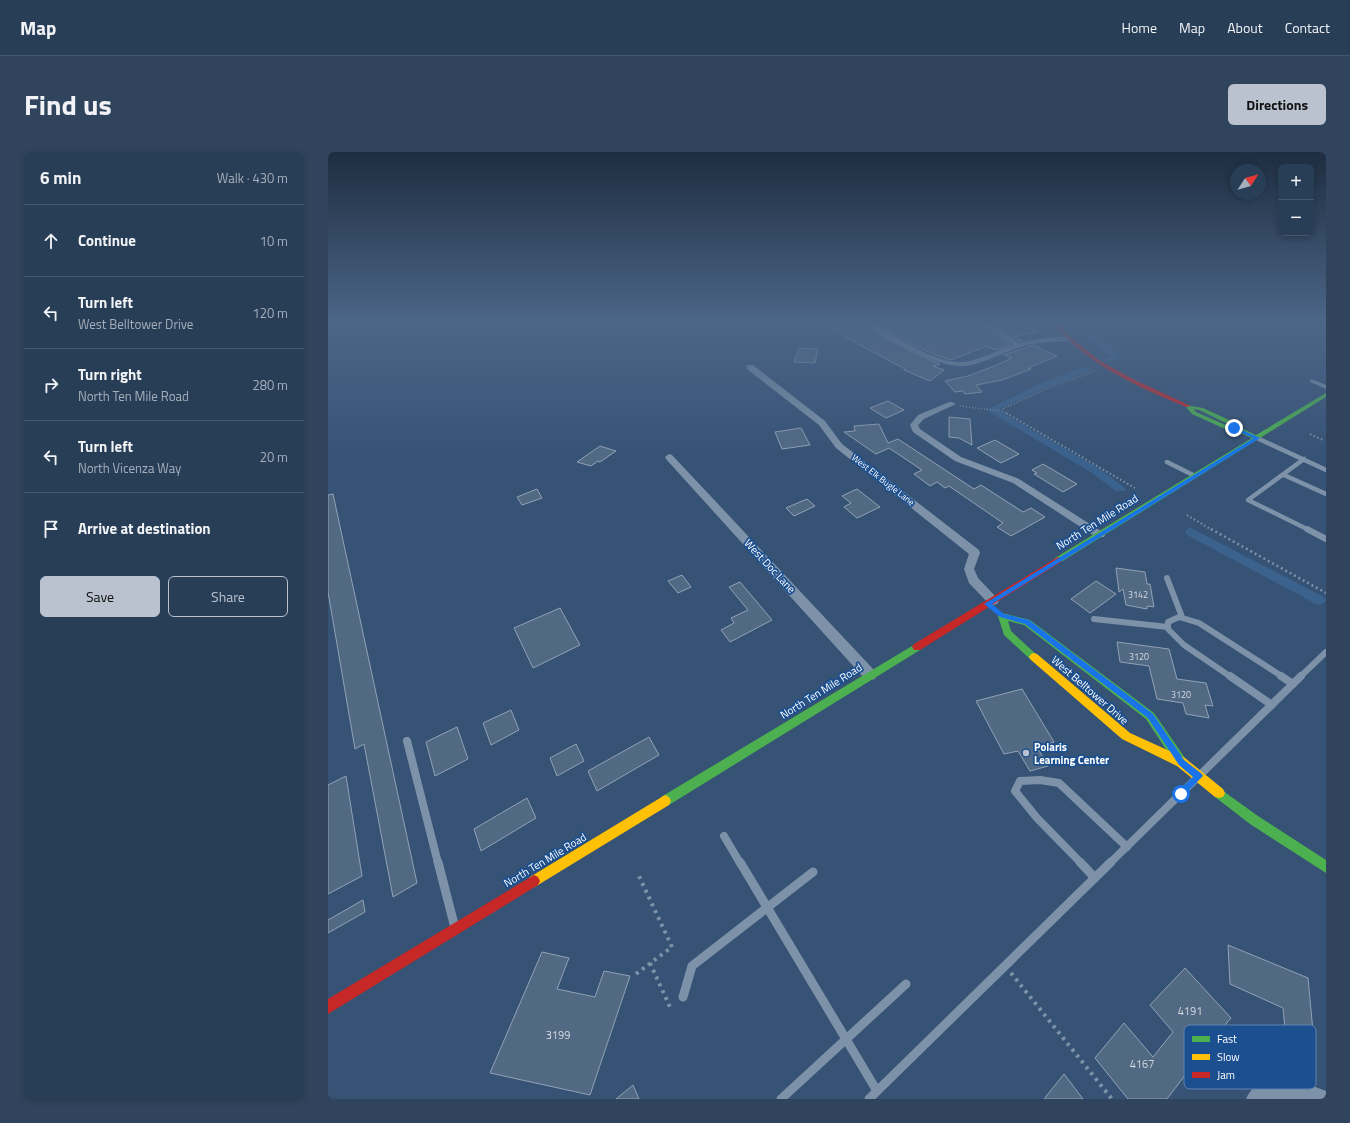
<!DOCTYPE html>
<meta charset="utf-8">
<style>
:root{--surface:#283e57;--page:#30455d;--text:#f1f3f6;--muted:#a5aeba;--line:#44576d;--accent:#b9c2ce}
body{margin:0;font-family:"Titillium Web",sans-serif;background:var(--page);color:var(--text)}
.controls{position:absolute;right:12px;top:12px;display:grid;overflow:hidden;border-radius:6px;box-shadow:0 2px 6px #0003}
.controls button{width:36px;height:36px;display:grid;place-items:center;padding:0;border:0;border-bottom:1px solid var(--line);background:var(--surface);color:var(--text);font:20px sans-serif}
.compass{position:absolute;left:902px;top:12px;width:36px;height:36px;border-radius:50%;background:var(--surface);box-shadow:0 2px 6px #0003;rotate:54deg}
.stop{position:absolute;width:12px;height:12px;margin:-9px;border:3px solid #1a73e8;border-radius:50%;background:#fff}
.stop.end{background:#1a73e8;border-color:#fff;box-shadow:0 1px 4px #0008}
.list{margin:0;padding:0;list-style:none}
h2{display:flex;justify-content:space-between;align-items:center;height:52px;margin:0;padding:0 16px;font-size:17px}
h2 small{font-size:13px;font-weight:400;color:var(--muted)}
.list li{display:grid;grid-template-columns:26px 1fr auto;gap:12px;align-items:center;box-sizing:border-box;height:72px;padding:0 16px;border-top:1px solid var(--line)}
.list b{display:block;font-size:15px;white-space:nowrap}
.list p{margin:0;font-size:13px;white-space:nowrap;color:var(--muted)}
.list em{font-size:13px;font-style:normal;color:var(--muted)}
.actions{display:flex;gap:8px;padding:12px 16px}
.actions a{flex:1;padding:9px 0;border:1px solid var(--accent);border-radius:6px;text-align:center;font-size:14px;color:var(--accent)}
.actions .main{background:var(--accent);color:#111}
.icon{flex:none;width:22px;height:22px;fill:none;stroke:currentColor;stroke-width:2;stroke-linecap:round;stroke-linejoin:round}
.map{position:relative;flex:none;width:998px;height:947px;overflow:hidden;border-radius:6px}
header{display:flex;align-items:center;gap:24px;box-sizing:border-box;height:56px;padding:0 20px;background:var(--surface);border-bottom:1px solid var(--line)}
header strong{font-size:19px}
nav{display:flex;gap:22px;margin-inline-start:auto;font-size:14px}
.intro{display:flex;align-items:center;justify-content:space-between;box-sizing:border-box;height:96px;padding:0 24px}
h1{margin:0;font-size:28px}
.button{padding:10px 18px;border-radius:6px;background:var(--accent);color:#111;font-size:14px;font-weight:700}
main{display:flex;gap:24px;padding:0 24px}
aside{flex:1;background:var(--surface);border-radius:6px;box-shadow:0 2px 6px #0003}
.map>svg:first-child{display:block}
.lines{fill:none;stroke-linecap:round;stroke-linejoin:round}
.canal{fill:#3b618d;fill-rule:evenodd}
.building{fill:#526984;stroke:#92a2b6}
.path-far3{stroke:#7d92a8;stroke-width:1.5;stroke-dasharray:1 2;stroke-linecap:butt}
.path-far2{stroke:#7d92a8;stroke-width:2;stroke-dasharray:1.5 2.5;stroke-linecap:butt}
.path-far1{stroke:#7d92a8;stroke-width:2.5;stroke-dasharray:2 3;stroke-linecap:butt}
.path{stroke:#7d92a8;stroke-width:4;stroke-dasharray:3 4.5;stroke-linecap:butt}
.lane-far4{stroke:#7d92a8;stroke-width:3.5}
.lane-far3{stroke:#7d92a8;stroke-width:4.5}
.lane-far2{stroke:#7d92a8;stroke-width:6}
.lane-far1{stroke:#7d92a8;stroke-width:8}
.lane{stroke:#7d92a8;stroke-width:9}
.street{fill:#7d92a8;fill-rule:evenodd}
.fast{fill:#4caf50;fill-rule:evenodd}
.slow{fill:#ffc107;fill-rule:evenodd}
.jam{fill:#c62828;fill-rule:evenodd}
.route{fill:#1a73e8}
.poi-dot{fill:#b9c2ce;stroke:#1b4f8f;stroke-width:1.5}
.labels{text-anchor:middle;stroke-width:3.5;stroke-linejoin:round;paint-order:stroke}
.far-street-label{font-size:9px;fill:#fff;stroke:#1b4f8f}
.number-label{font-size:9px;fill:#d4dae0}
.street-label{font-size:11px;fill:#fff;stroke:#1b4f8f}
.poi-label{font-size:11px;font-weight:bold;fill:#fff;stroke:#1b4f8f;text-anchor:start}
.near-number-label{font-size:11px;fill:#d4dae0}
.key{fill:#1b4f8f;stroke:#5f84b1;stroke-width:1}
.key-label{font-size:11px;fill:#fff}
</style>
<header>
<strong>Map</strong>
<nav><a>Home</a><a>Map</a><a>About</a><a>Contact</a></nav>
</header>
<div class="intro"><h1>Find us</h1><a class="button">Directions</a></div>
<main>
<aside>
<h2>6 min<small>Walk · 430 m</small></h2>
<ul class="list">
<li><svg class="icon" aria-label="ahead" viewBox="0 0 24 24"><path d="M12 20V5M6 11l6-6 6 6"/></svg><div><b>Continue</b></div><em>10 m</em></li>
<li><svg class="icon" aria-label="left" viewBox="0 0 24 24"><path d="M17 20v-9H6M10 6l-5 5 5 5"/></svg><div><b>Turn left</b><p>West Belltower Drive</p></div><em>120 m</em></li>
<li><svg class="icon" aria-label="right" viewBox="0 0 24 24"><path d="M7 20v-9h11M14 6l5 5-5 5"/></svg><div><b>Turn right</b><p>North Ten Mile Road</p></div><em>280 m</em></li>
<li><svg class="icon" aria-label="left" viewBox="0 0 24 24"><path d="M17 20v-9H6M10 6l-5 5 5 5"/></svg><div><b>Turn left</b><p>North Vicenza Way</p></div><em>20 m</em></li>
<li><svg class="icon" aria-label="arrive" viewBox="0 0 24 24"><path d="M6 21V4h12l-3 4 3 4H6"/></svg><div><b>Arrive at destination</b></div></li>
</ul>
<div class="actions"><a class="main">Save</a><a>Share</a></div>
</aside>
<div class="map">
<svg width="998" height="947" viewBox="0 0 998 947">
<rect width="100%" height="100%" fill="#365274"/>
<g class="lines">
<path class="canal" d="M10,170H22L0,178V174Z
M750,170H758L766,184L791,202V206L783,210H777L776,208L783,204L760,187Z
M758,214L761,215L762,217L761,219L722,234L670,258L772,317L796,335L798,337L796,339H788L764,321L658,258L716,230Z
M863,376L996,445L998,448L996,451L991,453L986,451L859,383L857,380L859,377Z"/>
</g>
<path class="building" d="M516,170H521L536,178L542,176L584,200L612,212L605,214L616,218L602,229L576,218L577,217L513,183L515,182L501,174Z
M559,170H650L683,193L667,198L659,194L623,208L613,205L589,195L552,173Z
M673,170H695L710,180L686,185L695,189H692L667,173Z
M705,193L729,204L700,216L703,217L674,228L648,233L654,240L637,242L635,239L627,240L617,229L640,224L669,213L684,206L676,203Z
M471,196L490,197L487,211L466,210Z
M560,249L576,258L558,266L542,256Z
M621,265L642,267L644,293L631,286L621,285Z
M551,272L560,291L570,287L646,337L653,333L695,360L703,356L717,365L683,384L669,375L675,371L621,334L617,336L609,330L602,334L586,322L594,318L561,296L548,302L516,280L527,279L526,274Z
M473,276L482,293L454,297L447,280Z
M667,288L691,302L673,311L649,296Z
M272,294L288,299L272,310L270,309L263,314L249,310Z
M715,312L749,332L735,340L706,322L709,321L704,318Z
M209,337L214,346L194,353L189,345Z
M529,337L552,355L529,366L516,355L523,351L514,344Z
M5,342L89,731L65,745L36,592L27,597L0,440V343Z
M479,347L487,354L466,364L458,356Z
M788,416L817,420L819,432H822L826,455L819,454V457L798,453L795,437L791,440Z
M354,423L363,435L350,441L340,429Z
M768,429L788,442L762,461L743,447Z
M412,430L444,468L402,490L393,478L406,471L403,466L420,458L401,435Z
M232,456L252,493L205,516L186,476Z
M789,490L841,497L849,527L878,531L885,554L877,553L881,566L858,562L855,551L829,547L821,514L792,510Z
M694,537L726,590L709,595L720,614L702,619L690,599L676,602L648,549Z
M183,558L191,578L163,593L155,571Z
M129,575L140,607L107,624L98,590Z
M321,585L331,603L269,639L260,619Z
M248,592L256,609L229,624L222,606Z
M18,624L34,724L0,742V633Z
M199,646L208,666L153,699L146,677Z
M35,748L37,760L0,781V768Z
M900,793L980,826L986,890L957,877L955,856L902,832Z
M214,800L241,806L229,837L267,845L276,819L302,824L262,943L162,921Z
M857,816L903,866L860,917L861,918L839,947H800L767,906L796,871L825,905L845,880L822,853Z
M736,922L755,947H716Z
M305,933L311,947H288Z"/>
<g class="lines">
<path class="path-far3" d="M632,254L674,259
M680,262L674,259L676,256L725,234L767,219"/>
<path class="path-far2" d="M678,261L807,336
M982,282L995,288
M859,363L884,378"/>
<path class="path-far1" d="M883,377L998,441"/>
<path class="path" d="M322,811L342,855
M683,821L784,947
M308,822L344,795L310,722"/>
<path class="lane-far4" d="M984,229L998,235"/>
<path class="lane-far3" d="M929,286L998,318
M976,307L920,348L981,378
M839,310L867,324
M956,323L998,342"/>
<path class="lane-far2" d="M979,377L998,387
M839,426L854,465
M766,467L840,475
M903,525L856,493L840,477V470L851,465L871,471L955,525
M972,525L998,500"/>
<path class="lane-far1" d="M902,524L944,553
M953,524L965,532
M79,589L110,711
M396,684L412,711
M753,711L709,666L687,639L692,629L712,628L731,631L799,695
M782,711L973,524"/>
<path class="lane" d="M110,710L126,772
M412,710L549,939
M752,710L767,726
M355,845L364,814L485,720
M453,947L578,832
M541,947L783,710"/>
<path class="street" d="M537,170H545C569,185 607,212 635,210C653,208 669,198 686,193L651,170H660L692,191C702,188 736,181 744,187L741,189C725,190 708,190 692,195C674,201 657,211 637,214C612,217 556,186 537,170Z
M419,213H425L497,269L514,292L651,398L652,401L646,417L650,426L669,446L671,449L669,452L665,453L661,452L641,431L636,417L641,402L508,296L491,273L419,217Z
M621,250H624L628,252L596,267L590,273L592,277L633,305L691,327L776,381L777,383L776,385H768L685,331L627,309L585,280L582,273L590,263Z
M341,302L344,303L547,519L548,523L547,527L542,528L537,527L338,307L337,305Z
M966,927L998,939V947H918C926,927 947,927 966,927Z"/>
<path class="fast" d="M995,170H998V172Z
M998,241V245L733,410H727L726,408L727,406L924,286L903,277H897L864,262L857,254L858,253L875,256L908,271V274L928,283ZM866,257L871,258L902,273L900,274L868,260Z
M674,461L702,468L826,561L857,606L858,610L857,614L853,615L849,614L818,567L696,473L680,469L683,479L711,505L709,508H703L676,483L670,464Z
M589,491L592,492L594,495L592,498L341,653L337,655L333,653L331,649L333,645Z
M891,636L930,664L998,708V721L922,672L887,645L885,641L887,637Z"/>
<path class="slow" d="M706,501L709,502L802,581L857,606L895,637L897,641L895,645L891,646L887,645L849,614L794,587L703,508L701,505L703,502Z
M337,643L341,645L343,649L341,653L210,733L206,735L202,733L200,729L202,725Z"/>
<path class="jam" d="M724,170H729L741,184L772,209L807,228L863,254L858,255C808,234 759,213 724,170Z
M730,405L733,406L734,408L733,410L592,498H586L584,495L586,492Z
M206,723L210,725L212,729L210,733L0,862V847Z"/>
</g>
<linearGradient id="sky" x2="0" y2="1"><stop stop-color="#1e2d40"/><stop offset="0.56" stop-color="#4c6688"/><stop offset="1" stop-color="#4c6688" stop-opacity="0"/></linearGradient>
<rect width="998" height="303" fill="url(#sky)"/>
<path class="route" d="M904,275H907L932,286L664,452L676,462L701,468L825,562L856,608L874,622L875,624L853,646L849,642L850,639L865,625L851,613L820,566L697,472L672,465L656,452L926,286L904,277Z"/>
<circle class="poi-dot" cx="698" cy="601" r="4"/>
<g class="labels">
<g class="far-street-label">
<text transform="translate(555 328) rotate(38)" y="3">West Elk Bugle Lane</text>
</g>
<g class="number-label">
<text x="810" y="446">3142</text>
<text x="811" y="508">3120</text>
<text x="853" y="546">3120</text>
</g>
<g class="street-label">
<text transform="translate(769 370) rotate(-32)" y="4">North Ten Mile Road</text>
<text transform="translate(442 414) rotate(47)" y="4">West Doc Lane</text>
<text transform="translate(762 538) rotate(41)" y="4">West Belltower Drive</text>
<text transform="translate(493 539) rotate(-32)" y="4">North Ten Mile Road</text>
<text transform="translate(217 708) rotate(-31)" y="4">North Ten Mile Road</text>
</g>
<g class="poi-label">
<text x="706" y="599">Polaris<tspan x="706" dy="13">Learning Center</tspan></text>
</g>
<g class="near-number-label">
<text x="862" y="863">4191</text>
<text x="230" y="887">3199</text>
<text x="814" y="916">4167</text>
</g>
</g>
<rect x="856" y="873" width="132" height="64" rx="6" class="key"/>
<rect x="864" y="884" width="18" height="6" fill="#4caf50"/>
<rect x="864" y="902" width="18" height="6" fill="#ffc107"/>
<rect x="864" y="920" width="18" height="6" fill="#c62828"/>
<g class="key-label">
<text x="889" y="891">Fast</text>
<text x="889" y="909">Slow</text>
<text x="889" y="927">Jam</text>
</g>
</svg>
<div class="controls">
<button>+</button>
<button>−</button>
</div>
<svg class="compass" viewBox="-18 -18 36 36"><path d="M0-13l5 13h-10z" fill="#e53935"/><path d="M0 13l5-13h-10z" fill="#a5aeba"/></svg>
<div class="stop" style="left:853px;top:642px"></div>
<div class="stop end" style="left:906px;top:276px"></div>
</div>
</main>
